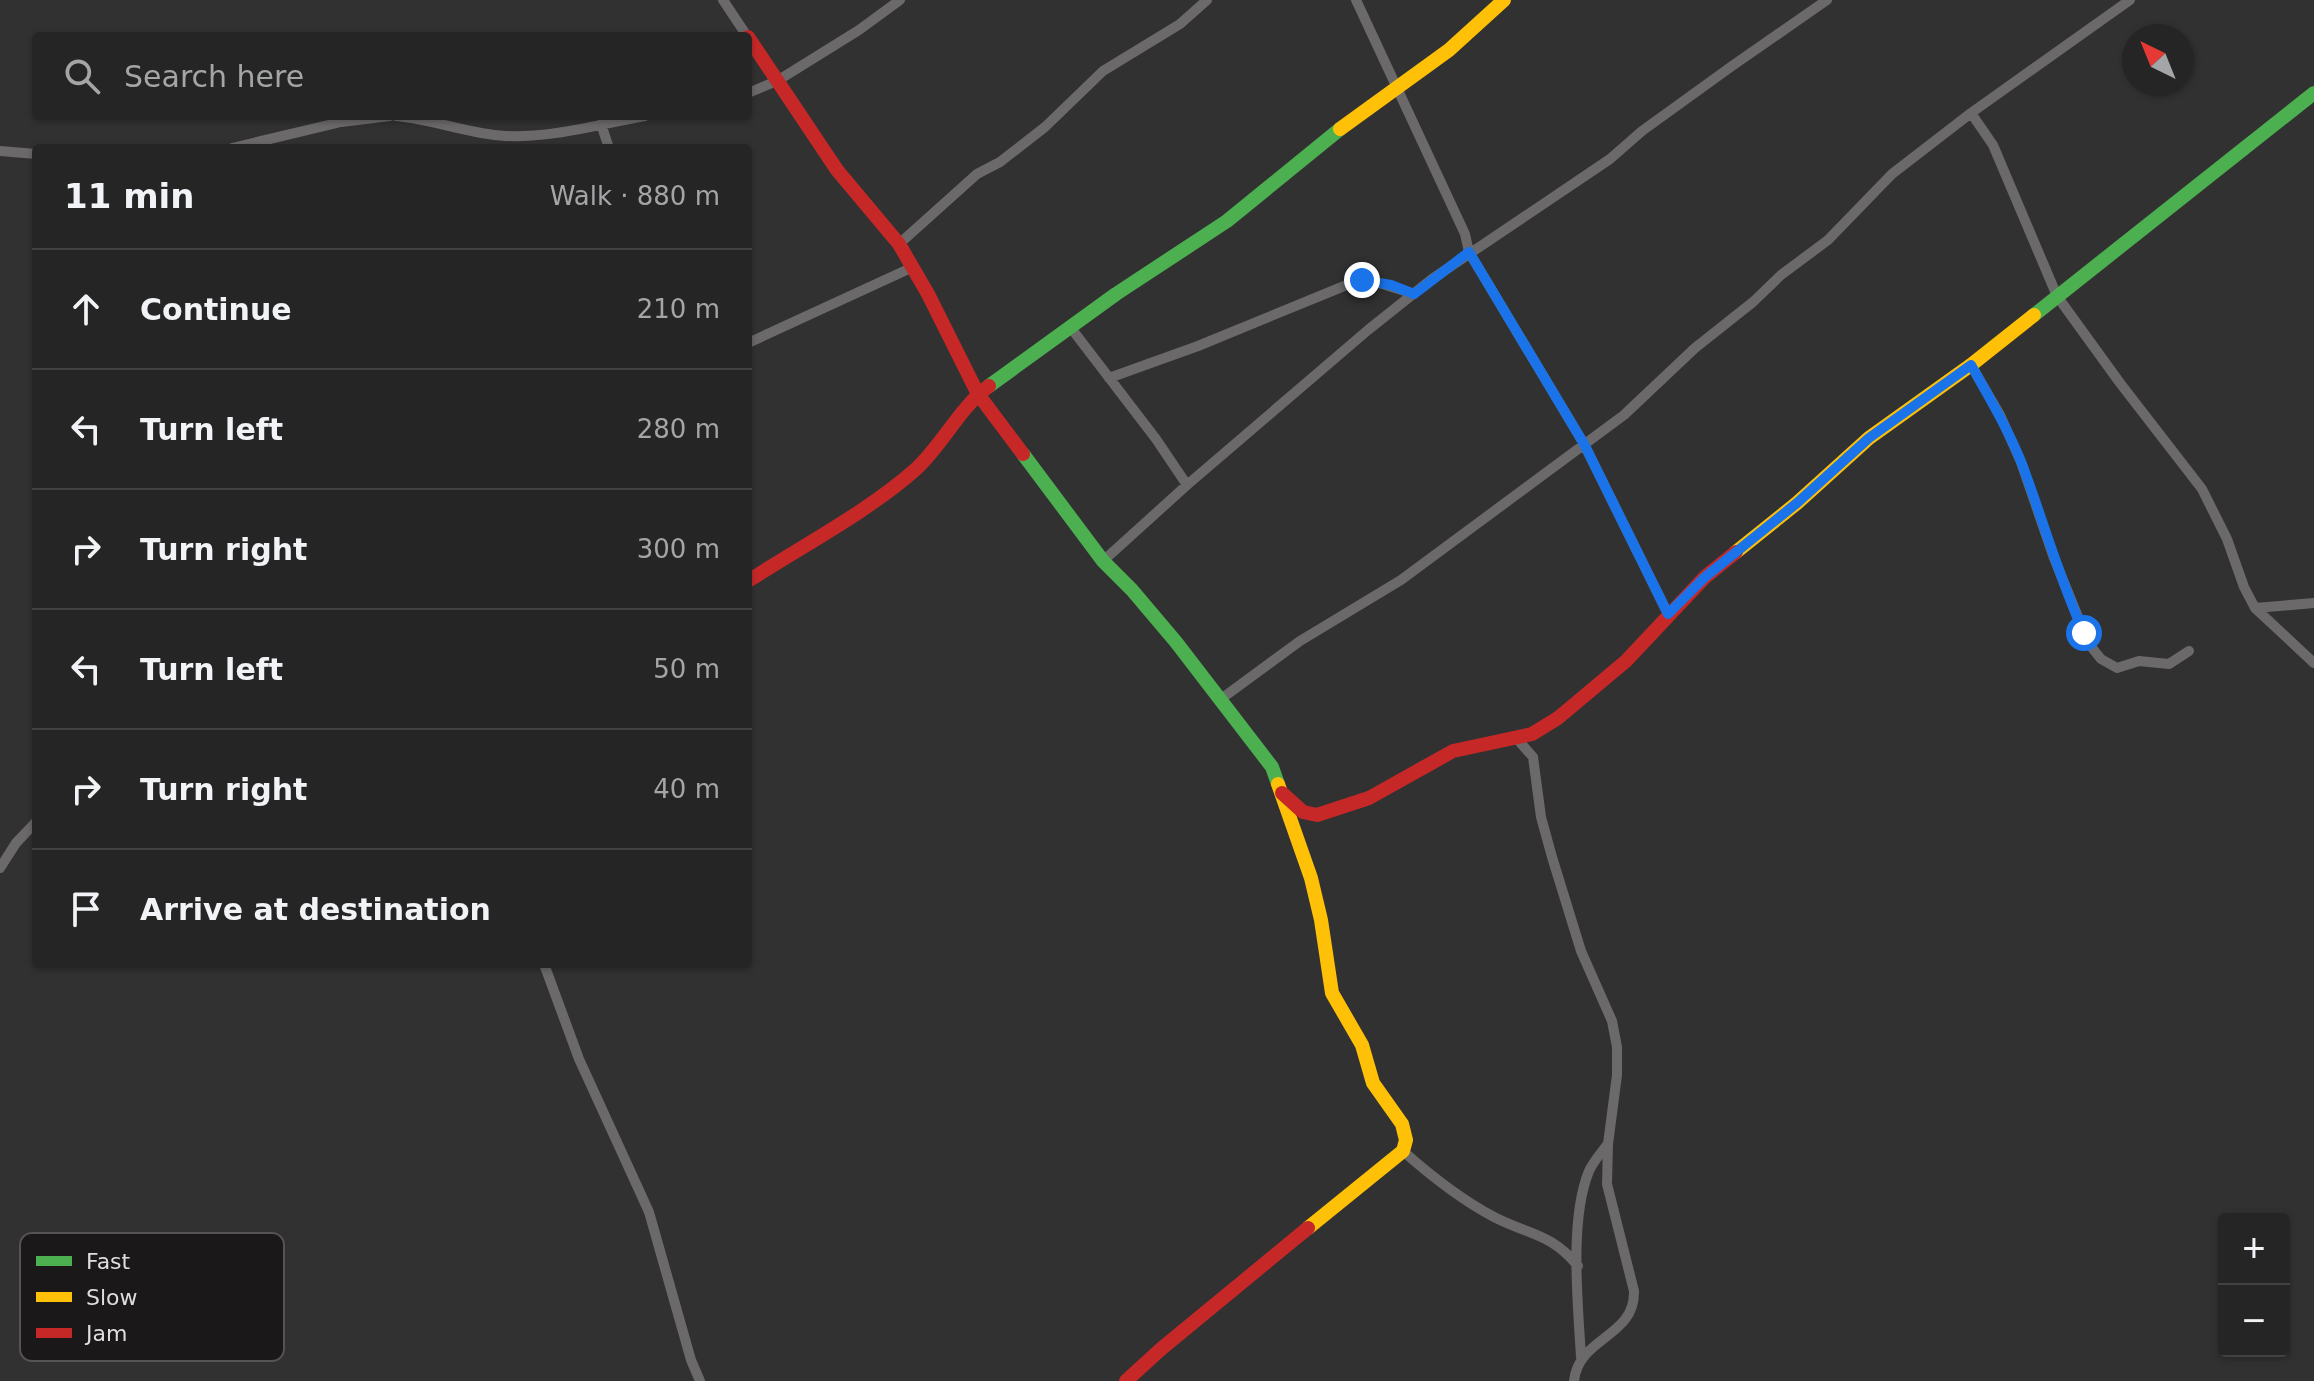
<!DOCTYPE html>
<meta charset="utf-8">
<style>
:root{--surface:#262525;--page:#2e2d2d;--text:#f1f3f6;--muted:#a4a5a7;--line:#424242}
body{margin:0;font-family:"DejaVu Sans",sans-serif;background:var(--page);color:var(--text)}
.controls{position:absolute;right:24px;bottom:24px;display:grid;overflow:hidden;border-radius:8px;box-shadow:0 2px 6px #0004}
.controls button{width:72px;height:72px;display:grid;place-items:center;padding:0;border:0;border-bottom:2px solid var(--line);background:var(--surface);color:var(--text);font:40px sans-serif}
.compass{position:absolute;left:2122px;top:24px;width:72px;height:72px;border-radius:50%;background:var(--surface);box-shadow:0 2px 6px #0004;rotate:317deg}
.stop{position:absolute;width:24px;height:24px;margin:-18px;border:6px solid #1a73e8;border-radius:50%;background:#fff}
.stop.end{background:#1a73e8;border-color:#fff;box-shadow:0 2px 8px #0008}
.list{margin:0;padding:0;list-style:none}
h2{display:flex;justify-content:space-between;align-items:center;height:104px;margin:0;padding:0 32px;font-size:34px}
h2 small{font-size:26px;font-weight:400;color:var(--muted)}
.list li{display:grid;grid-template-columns:52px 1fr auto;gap:24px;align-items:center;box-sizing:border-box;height:120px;padding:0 32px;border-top:2px solid var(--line)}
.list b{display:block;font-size:30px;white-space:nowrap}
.list em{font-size:26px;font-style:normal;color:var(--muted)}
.icon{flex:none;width:44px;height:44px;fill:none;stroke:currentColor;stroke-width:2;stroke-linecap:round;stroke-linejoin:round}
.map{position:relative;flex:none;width:2314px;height:1381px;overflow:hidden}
.search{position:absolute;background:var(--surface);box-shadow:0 2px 6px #0004;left:32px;top:32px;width:720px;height:88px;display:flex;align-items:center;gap:20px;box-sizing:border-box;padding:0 28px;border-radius:8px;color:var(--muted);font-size:30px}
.panel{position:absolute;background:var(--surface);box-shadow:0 2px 6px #0004;left:32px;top:144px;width:720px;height:824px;border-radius:8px}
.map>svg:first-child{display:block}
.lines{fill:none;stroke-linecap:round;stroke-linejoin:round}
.street{stroke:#6b6969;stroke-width:10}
.fast{stroke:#4caf50;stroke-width:14}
.slow{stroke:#ffc107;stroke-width:14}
.jam{stroke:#c62828;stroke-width:14}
.route{stroke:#1a73e8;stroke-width:10}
.key{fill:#1a1818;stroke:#555353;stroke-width:2}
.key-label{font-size:22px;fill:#dfdddd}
</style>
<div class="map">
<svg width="2314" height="1381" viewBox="0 0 2314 1381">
<rect width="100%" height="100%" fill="#323131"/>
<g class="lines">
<path class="street" d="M723,0L747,36
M1356,0L1465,234L1469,252L1584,444L1668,614
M748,93L777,81L859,30L900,0
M1971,113L1993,145L2057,296L2120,383L2202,489L2227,539L2244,587L2255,608L2314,663
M396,116C433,119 468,134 505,136C553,138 599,124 645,116
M601,124L609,148
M232,148L341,122L390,116
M0,151L36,154
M899,244L977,174L1000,162L1045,127L1103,71L1180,24L1207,0
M1071,328L1156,439L1187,485
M748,343L913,267
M1971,365L2000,415L2021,462L2054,558L2089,644L2101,659L2117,668L2139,661L2169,664L2189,651
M1109,378L1198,346L1354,282L1370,280L1414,294
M1103,561L1187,485L1368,330L1432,279L1610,159L1642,131L1732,66L1827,0
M2255,608L2314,603
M1221,699L1300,641L1401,580L1624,415L1695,348L1753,302L1781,275L1828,240L1892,174L1971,113L2130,0
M1517,739L1533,757L1541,817L1552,857L1581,951L1612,1021L1617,1047V1075L1608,1144L1607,1184L1634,1291C1635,1338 1579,1336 1574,1381
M0,868L16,843L36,822
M544,964L579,1059L649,1212L691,1360L700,1381
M1403,1151C1431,1176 1460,1199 1494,1217C1529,1235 1551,1233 1578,1266
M1581,1357C1578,1304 1569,1220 1589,1171C1593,1162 1601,1153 1607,1145"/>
<path class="fast" d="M2034,315L2314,93
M989,386L1116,294L1227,221L1340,129
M1023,454L1103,561L1132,590L1176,642L1272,767L1278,784"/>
<path class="slow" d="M1340,129L1449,50L1504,0
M1736,552L1797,503L1869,438L1971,365L2034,315
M1278,784L1311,878L1321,920L1332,993L1362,1045L1373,1083L1402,1124L1406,1140L1403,1151L1308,1228"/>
<path class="jam" d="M748,37L837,170L899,244L928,294L978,394L1023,454
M748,581C802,546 869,511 916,469C943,444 960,407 989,386
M1282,793L1303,812L1317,815L1369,798L1453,751L1532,734L1558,718L1626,661L1705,577L1736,552
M1126,1381L1161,1349L1308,1228"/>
</g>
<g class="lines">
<path class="route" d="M1362,280L1391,285L1414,294L1469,252L1584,444L1668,614L1705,577L1797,503L1869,438L1971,365C1989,397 2008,429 2022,464C2043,520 2059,578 2084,633"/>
</g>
<rect x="20" y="1233" width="264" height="128" rx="12" class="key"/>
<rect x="36" y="1256" width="36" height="10" fill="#4caf50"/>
<rect x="36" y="1292" width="36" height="10" fill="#ffc107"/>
<rect x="36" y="1328" width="36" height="10" fill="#c62828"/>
<g class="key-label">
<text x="86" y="1269">Fast</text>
<text x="86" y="1305">Slow</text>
<text x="86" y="1341">Jam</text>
</g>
</svg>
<div class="controls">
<button>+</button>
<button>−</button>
</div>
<svg class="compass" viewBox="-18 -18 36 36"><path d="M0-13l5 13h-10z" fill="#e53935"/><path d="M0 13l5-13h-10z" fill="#a4a5a7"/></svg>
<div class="stop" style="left:2084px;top:633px"></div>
<div class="stop end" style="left:1362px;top:280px"></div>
<div class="search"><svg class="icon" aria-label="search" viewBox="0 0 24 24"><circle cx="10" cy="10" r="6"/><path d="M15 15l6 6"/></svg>Search here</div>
<section class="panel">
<h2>11 min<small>Walk · 880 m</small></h2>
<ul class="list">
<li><svg class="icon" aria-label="ahead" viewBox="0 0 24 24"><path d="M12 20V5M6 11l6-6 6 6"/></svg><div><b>Continue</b></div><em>210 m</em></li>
<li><svg class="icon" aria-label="left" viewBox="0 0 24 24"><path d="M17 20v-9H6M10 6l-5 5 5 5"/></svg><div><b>Turn left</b></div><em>280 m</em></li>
<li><svg class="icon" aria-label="right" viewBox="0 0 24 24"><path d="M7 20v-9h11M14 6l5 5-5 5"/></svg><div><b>Turn right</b></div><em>300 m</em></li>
<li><svg class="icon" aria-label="left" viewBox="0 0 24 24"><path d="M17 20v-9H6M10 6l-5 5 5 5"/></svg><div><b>Turn left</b></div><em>50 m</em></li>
<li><svg class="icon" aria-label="right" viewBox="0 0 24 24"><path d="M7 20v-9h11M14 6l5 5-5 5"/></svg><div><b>Turn right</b></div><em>40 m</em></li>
<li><svg class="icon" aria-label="arrive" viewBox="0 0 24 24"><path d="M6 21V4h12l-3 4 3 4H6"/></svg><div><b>Arrive at destination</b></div></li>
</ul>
</section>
</div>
